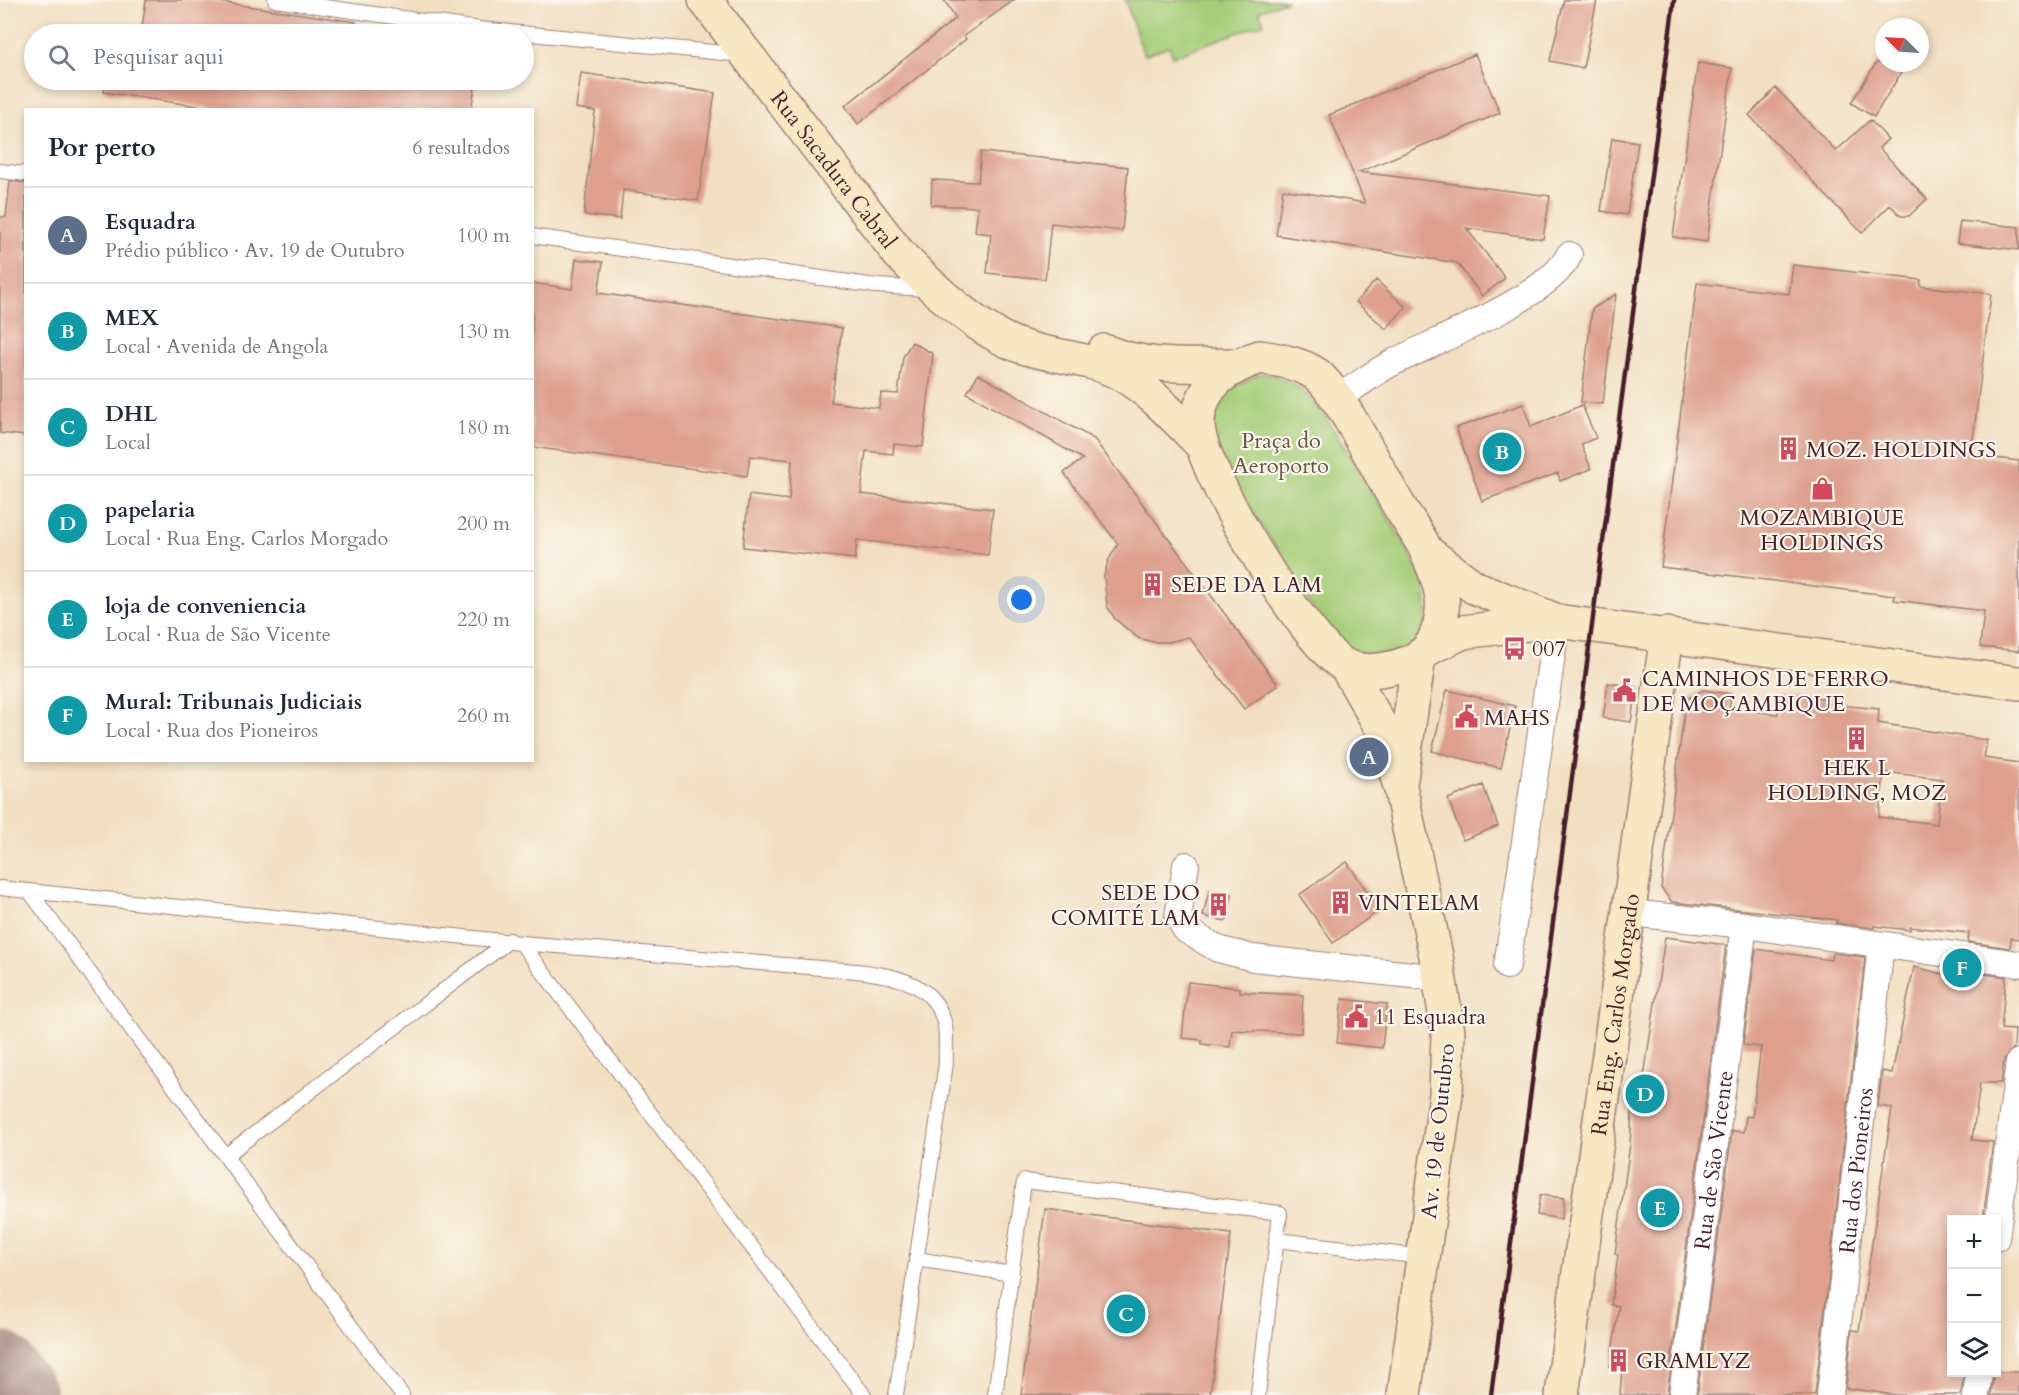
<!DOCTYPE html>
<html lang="pt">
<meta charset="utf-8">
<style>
:root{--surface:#fff;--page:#f2f2f3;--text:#1f2937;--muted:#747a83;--line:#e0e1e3;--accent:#db2777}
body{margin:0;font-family:Cardo,serif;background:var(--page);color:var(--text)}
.controls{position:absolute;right:18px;bottom:18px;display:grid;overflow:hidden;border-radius:0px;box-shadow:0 3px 9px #0003}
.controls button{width:54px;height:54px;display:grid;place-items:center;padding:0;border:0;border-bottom:2px solid var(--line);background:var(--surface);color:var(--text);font:30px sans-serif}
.compass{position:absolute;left:1875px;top:18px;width:54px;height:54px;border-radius:50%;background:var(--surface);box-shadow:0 3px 9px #0003;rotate:294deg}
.you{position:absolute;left:1022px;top:600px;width:21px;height:21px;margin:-15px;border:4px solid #fff;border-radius:50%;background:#1a73e8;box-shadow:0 0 0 9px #1a73e833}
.badge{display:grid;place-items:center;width:39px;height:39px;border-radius:50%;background:var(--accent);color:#fff;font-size:20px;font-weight:700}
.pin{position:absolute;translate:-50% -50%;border:3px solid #fff;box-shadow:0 2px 6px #0006}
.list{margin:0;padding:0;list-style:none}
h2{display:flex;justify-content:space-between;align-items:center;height:78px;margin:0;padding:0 24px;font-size:26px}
h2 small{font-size:20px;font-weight:400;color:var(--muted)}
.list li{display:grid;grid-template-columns:39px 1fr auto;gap:18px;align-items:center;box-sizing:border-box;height:96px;padding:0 24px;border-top:2px solid var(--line)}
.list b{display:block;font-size:22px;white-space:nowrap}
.list p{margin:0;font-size:20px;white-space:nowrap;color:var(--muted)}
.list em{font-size:20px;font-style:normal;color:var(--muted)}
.icon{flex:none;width:33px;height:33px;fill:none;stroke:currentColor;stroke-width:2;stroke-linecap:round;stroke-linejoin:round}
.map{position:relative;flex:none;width:2019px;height:1395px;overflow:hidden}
.search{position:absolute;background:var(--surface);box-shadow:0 3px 9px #0003;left:24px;top:24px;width:510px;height:66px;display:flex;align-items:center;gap:15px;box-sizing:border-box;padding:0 21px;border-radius:33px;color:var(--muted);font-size:22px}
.panel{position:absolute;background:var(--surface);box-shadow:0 3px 9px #0003;left:24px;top:108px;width:510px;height:654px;border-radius:0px}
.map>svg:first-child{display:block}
.park{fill:#a6ce79;stroke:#787652;stroke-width:1.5}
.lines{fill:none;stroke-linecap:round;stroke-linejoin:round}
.taxiway{stroke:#9e7f76;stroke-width:70}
.building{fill:#dea08d;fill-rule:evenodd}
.lane-casing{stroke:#9e7f76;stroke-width:16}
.street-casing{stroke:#9e7f76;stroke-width:28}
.secondary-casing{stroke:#9e7f76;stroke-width:36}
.lane{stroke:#fff;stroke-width:14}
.street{stroke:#fff;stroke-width:26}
.secondary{stroke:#f8e7c3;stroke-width:33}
.rail{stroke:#4a1f2b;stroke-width:4.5}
.labels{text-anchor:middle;stroke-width:4.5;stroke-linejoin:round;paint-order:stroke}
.street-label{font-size:22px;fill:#4a1f2b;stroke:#fbf7ec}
.park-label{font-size:22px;fill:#665442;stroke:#fbf7ec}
.poi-label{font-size:22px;fill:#4a1f2b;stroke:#fbf7ec;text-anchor:start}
</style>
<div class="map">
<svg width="2019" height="1395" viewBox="0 0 2019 1395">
<rect width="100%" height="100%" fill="#fbf7ec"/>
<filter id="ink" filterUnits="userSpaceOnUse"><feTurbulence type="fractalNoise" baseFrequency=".0167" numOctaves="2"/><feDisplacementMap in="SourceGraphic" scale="12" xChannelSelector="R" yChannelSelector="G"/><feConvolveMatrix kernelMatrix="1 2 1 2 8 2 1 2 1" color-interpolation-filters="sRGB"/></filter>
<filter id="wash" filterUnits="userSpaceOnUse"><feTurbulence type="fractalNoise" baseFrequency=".008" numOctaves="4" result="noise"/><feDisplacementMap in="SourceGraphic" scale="24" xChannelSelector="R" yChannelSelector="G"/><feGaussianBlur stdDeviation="1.35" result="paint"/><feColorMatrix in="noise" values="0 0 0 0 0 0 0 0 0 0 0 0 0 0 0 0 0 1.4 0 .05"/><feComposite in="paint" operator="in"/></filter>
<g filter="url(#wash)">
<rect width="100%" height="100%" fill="#f2dfc1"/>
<path class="park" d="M1125,0H1288L1259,11L1264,23L1173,56L1169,46L1144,55Z
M1259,374H1272L1301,388L1324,415L1405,544L1426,587L1427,619L1412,648C1388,653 1368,661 1346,645C1316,624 1292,573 1272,541C1256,517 1239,493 1225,468C1220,458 1213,440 1213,429C1214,397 1233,386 1259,374Z"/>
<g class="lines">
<path class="taxiway" d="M0,1366L22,1395"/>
</g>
<g id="blocks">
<path class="building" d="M146,0H206L356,22L355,34H141Z
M944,0H1014L964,36L966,39L858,124L845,106L956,18Z
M1564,0H1597L1583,68L1550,61Z
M1475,54L1500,113L1359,172L1550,196L1543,239L1466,228L1505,278L1482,296L1457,263L1276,235L1283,189L1365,203L1329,115Z
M1698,63L1732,68L1707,242L1673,237Z
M1876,63H1907L1874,117L1851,103Z
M581,73L715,93L698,201L623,190L620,219L584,215L595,111L576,108Z
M105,80H476L471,110H224L104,92Z
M1776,88L1836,151L1870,120L1888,139L1879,148L1927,199L1909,216H1901L1890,205L1862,233L1749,115Z
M1612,138L1638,142L1627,215L1601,211Z
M981,152L1128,167L1122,231L1051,223L1045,279L987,273L991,234L975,232L978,207L931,205L932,180L978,182Z
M10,181L26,183V436L0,433V217H6Z
M1960,221L2019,227V250L1957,243Z
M576,259L603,262L598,293L842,328L831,402L879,408L881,393L898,394L903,357L912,342L933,354L923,447L894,444L893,454L866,451L861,494L993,509L988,555L857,540L855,559L743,547L749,495L789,500L792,460L750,456L747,476L532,447V283L572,289Z
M1793,265L1921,280L1920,286L1991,294L1971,455L2019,461V651L1980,647L1984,611L1894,600L1895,596L1661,567L1697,283L1789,294Z
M1376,280L1406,307L1386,329L1356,302Z
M1616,294L1603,404L1581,402L1592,309Z
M978,374L1094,439L1278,685L1244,709L1189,637L1169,642H1153L1138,638L1115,619L1107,606L1104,576L1108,561L1118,544L1064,473L1083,459L967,393Z
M1523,404L1531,427L1582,405L1596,438L1581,444L1591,469L1560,481L1558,473L1482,501L1456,428Z
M1608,683L1636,687L1631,722L1603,718Z
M1447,690L1515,706L1501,768L1432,751Z
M1703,690L1731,694L1729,709L1778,714L1780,694L1830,699V704L1879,709L1878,723L1987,740L1984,758L2019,763V939L2011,938L2010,948L1968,942L1969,933L1910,927V930L1874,926V928L1836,923L1837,920L1672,902L1661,888L1686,700ZM1884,772L1942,779L1937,824L1879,817Z
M1483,785L1498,826L1463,840L1448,799Z
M1347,862L1380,910L1333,943L1299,895Z
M1209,890L1232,894L1226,921L1203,916Z
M1665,937L1726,945L1667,1395H1620L1622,1368L1610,1367L1619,1306L1611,1305L1618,1255L1615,1254L1630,1144L1634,1082L1643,1083Z
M1756,949L1831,960L1832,953L1865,957L1815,1395H1697L1732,1131L1744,1132L1746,1116L1752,1117L1761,1047L1743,1045Z
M1914,967L1964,979L1965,971L2006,977L2001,1029L2015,1030L2014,1048L2004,1059L2001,1083H1980L1972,1140L1993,1142L1983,1220H1952V1372H1964L1961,1395H1895L1846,1388L1852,1330L1859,1331L1892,1108L1878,1106L1882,1071L1892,1073Z
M1188,982L1240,988V992L1303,995L1301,1033L1232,1030L1230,1047L1202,1044V1040L1182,1038Z
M1342,999L1387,1004L1382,1048L1337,1043Z
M1540,1195L1564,1198L1561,1219L1537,1215Z
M1045,1209L1231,1234L1210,1395H1021Z
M1994,1372H2019V1395H1991Z"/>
</g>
</g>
<g filter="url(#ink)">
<use href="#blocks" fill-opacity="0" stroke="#9e7f76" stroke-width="1.5"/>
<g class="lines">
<defs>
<path id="lane" d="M275,0L480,29L743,55
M0,171L26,174
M532,236L876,286L926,289
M0,888L521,943L856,971C893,975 936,982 945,1026C947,1037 945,1052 946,1063L896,1395
M30,892L402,1395
M521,943L864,1395
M225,1156L510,940
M1276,1240L1423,1257
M916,1259L1012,1274
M995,1395L1024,1181L1280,1213L1258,1395"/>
<g id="street">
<path d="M1336,398C1355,388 1372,374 1390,364C1432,342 1550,297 1569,255"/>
<path d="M1186,865L1178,917L1186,930L1218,949L1253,958L1440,978"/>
<path d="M1630,913L1744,925L2019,964"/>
<path d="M1507,966L1557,621"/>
<path d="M1996,1238L2019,1062"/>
<path id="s1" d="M1682,1395L1744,925"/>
<path id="s2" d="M1830,1395L1881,945"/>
<path d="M1976,1395L1979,1372"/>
</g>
<g id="secondary">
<path id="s3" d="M705,0L899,254C929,285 981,334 1023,347C1054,357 1092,358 1121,374C1151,391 1176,419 1200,443"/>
<path d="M1104,351C1149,369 1188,365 1236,365"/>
<path d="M1260,357C1279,360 1299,363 1316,374C1339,391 1381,476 1398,504C1408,521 1421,537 1428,555C1434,568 1440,583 1442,598C1444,615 1438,640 1425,652C1406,668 1367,677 1344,665C1306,644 1194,464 1198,420C1201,384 1229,367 1260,357Z"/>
<path d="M1427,552L1474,587L1557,621L2019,683"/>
<path d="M1431,647L1463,632L1552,621"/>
<path d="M1346,666L1381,727L1400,786L1436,956L1448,1032L1446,1094L1404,1395"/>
<path d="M1401,778L1419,657"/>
<path id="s4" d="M1562,1395L1667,634"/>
</g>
</defs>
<use href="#lane" class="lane-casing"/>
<use href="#street" class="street-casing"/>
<use href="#secondary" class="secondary-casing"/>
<use href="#lane" class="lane"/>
<use href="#street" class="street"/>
<use href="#secondary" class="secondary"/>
<path class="rail" d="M1491,1395L1674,0"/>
</g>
</g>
<defs>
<symbol id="building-bare" viewBox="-9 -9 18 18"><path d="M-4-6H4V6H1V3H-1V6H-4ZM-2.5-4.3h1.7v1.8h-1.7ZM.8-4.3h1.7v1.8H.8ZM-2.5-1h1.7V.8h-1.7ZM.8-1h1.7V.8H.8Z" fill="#d1495b" stroke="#fbf7ec" stroke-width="2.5" paint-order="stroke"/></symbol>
<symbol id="shop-bare" viewBox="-9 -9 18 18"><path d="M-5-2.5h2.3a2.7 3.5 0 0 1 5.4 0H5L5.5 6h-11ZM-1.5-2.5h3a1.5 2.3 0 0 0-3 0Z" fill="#d1495b" stroke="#fbf7ec" stroke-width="2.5" paint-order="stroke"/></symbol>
<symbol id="bus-bare" viewBox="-9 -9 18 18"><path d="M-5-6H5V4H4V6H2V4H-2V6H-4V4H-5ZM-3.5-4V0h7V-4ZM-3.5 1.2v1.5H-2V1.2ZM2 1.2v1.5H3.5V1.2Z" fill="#d1495b" stroke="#fbf7ec" stroke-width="2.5" paint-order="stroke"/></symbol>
<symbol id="civic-bare" viewBox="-9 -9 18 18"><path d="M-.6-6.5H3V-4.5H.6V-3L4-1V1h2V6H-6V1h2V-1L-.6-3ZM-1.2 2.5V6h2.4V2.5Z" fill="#d1495b" stroke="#fbf7ec" stroke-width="2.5" paint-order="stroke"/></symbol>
</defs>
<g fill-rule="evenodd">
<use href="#building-bare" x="1772" y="432" width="33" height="33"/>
<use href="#shop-bare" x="1806" y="472" width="33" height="33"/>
<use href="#building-bare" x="1136" y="568" width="33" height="33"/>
<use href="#bus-bare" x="1498" y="632" width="33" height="33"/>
<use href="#civic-bare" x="1608" y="674" width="33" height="33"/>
<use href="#civic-bare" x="1450" y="700" width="33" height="33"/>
<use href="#building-bare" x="1840" y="722" width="33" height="33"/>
<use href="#building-bare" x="1324" y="886" width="33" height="33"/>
<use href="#building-bare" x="1202" y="888" width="33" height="33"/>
<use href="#civic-bare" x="1340" y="1000" width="33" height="33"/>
<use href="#building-bare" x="1602" y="1344" width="33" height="33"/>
</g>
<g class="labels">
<g class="street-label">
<text dy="8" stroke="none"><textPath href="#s3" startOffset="213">Rua Sacadura Cabral</textPath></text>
<text dy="8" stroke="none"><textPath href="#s4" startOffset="384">Rua Eng. Carlos Morgado</textPath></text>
<text transform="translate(1437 1131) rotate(-84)" y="8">Av. 19 de Outubro</text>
<text dy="8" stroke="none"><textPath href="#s1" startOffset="237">Rua de São Vicente</textPath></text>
<text dy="8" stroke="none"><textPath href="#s2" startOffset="226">Rua dos Pioneiros</textPath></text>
</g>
<g class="park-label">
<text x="1281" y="448">Praça do<tspan x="1281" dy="25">Aeroporto</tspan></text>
</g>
<g class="poi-label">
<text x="1806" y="457">MOZ. HOLDINGS</text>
<text x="1822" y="525" text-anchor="middle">MOZAMBIQUE<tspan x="1822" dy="25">HOLDINGS</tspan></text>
<text x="1171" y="592">SEDE DA LAM</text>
<text x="1532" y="656">007</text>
<text x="1642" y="686">CAMINHOS DE FERRO<tspan x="1642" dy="25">DE MOÇAMBIQUE</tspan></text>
<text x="1484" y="725">MAHS</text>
<text x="1857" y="775" text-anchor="middle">HEK L<tspan x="1857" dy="25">HOLDING, MOZ</tspan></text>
<text x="1200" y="900" text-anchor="end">SEDE DO<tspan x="1200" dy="25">COMITÉ LAM</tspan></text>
<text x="1358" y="910">VINTELAM</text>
<text x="1374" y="1024">11 Esquadra</text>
<text x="1636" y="1368">GRAMLYZ</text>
</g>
</g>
</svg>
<div class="controls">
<button>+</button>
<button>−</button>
<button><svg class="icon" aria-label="layers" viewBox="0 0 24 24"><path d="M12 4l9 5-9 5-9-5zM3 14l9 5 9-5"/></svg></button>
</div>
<svg class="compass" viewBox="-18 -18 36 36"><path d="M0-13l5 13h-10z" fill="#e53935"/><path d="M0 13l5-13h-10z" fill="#747a83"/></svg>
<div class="you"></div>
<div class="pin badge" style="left:1369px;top:757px;background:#5c6f8a">A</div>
<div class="pin badge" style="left:1502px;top:452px;background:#0f9aa8">B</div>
<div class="pin badge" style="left:1126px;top:1314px;background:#0f9aa8">C</div>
<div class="pin badge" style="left:1645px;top:1094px;background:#0f9aa8">D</div>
<div class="pin badge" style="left:1660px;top:1208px;background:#0f9aa8">E</div>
<div class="pin badge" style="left:1962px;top:968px;background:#0f9aa8">F</div>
<div class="search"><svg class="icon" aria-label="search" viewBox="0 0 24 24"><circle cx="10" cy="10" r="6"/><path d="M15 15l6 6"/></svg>Pesquisar aqui</div>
<section class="panel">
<h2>Por perto<small>6 resultados</small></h2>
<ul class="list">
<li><span class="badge" style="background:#5c6f8a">A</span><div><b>Esquadra</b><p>Prédio público · Av. 19 de Outubro</p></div><em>100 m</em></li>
<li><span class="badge" style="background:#0f9aa8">B</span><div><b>MEX</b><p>Local · Avenida de Angola</p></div><em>130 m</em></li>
<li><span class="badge" style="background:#0f9aa8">C</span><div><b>DHL</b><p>Local</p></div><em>180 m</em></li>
<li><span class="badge" style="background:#0f9aa8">D</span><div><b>papelaria</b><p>Local · Rua Eng. Carlos Morgado</p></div><em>200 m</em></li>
<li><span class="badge" style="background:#0f9aa8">E</span><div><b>loja de conveniencia</b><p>Local · Rua de São Vicente</p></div><em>220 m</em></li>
<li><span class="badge" style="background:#0f9aa8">F</span><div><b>Mural: Tribunais Judiciais</b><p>Local · Rua dos Pioneiros</p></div><em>260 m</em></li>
</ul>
</section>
</div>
